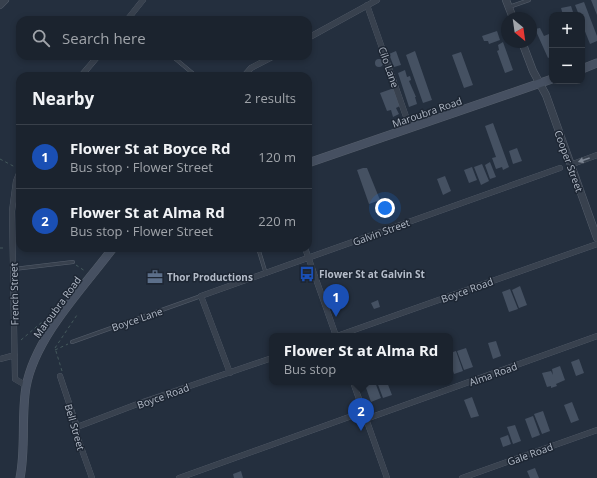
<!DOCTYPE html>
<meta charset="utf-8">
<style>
:root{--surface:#1b232e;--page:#282f3a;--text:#f1f3f6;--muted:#a0a4aa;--line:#39404a;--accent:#8c9099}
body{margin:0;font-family:"Open Sans",sans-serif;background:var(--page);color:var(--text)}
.controls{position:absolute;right:12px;top:12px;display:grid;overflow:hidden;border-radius:8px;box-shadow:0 2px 6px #0003}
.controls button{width:36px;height:36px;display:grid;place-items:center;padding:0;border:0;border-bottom:1px solid var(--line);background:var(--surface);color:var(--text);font:20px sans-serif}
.compass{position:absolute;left:501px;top:12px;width:36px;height:36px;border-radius:50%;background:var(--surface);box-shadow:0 2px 6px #0003;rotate:151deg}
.you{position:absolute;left:385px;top:208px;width:14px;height:14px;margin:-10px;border:3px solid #fff;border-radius:50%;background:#1a73e8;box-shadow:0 0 0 6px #1a73e833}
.badge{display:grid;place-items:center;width:26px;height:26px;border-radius:50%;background:var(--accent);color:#fff;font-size:13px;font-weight:700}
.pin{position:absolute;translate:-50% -33px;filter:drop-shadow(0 1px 2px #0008)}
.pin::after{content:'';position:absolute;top:21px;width:14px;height:12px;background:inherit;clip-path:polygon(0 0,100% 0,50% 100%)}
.popup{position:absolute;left:269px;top:333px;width:184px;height:52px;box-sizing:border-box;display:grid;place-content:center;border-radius:8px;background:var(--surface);filter:drop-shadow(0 1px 3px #0005);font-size:13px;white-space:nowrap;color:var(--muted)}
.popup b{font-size:15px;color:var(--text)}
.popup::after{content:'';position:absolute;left:50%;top:100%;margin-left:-8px;border:8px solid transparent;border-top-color:var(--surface)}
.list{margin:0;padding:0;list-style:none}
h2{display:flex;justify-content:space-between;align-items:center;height:52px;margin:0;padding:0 16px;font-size:17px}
h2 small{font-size:13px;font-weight:400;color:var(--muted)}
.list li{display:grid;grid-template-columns:26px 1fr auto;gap:12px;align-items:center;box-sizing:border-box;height:64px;padding:0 16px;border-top:1px solid var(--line)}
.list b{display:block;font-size:15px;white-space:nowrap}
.list p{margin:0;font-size:13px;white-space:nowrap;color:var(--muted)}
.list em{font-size:13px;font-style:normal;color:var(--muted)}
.icon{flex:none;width:22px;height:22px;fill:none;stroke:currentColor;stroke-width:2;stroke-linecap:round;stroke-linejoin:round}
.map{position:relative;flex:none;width:597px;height:478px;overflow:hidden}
.search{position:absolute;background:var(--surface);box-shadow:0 2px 6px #0003;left:16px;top:16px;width:296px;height:44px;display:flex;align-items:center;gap:10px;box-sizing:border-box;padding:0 14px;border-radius:12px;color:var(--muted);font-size:15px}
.panel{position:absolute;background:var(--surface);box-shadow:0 2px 6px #0003;left:16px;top:72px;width:296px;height:180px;border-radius:12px}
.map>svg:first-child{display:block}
.building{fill:#455162}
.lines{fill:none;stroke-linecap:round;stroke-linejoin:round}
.service-casing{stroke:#565f6c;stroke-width:4}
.minor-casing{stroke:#565f6c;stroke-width:6}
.tertiary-casing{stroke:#565f6c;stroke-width:8}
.secondary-casing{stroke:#565f6c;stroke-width:9}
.path{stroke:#44595c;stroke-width:1;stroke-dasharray:3 3;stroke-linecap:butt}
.service{stroke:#38414e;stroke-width:3}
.minor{stroke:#38414e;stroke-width:5.5}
.tertiary{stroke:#38414e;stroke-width:7}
.secondary{stroke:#465061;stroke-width:8}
.oneway{fill:#7c8592}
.labels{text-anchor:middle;stroke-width:3;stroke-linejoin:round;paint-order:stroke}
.street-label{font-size:10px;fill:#b4bcc9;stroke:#1d2633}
.poi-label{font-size:10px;font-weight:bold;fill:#b4bcc9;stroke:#1d2633;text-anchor:start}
</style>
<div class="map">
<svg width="597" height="478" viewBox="0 0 597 478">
<rect width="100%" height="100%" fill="#242f3e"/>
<path class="building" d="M591,0H597V15Z
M584,2L597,36V41L590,44L582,24V15H579L575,5Z
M571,6L574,15H563L561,8Z
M540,28L544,36L549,34L552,41V56L548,58L535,29Z
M497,31L500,40L489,44L488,41H484L482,36Z
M503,42L513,70L505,73L497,51L499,50L498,45Z
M396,51L401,65L394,67L389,54Z
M415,51L432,100L423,103L406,55Z
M461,52L473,85L464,88L452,55Z
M375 63a4 4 0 1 1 8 0a4 4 0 1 1-8 0Z
M405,70L407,77L410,76L411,80L409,81L416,97H415L417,104L409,107L398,73Z
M394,88L400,106L396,108L399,114L393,117L391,110L387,111L380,93Z
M493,123L509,167L503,170L502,167L496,169L492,158L496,157L485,126Z
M517,148L522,161L513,164L509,151Z
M490,162L496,177L490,179L485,165Z
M482,164L489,181L481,185L474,167Z
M472,167L477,180L469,183L464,170Z
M363,168H367L380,200L369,204L357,170Z
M445,176L451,191L443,195L437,179Z
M520,286L527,305L519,308L512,290Z
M510,289L518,309L509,312L502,292Z
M378,300L380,307L374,309L371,303Z
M496,341L501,356L493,359L488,343Z
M466,348L473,367L464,370L457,351Z
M456,351L463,371L454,374L450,361V353Z
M579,359L584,373L576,376L571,362Z
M560,366L565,380L556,384L557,386L551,388V386L547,387L542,373L551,371L553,375L552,369Z
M373,382H375L381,398L371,402L365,385Z
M377,382H387L392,395L383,398Z
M472,397L479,416L471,418L464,400Z
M572,402L579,420L571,423L564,405Z
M543,411L550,431L542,434L534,414Z
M533,416L540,435L532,438L525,419Z
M515,425L521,441L513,444L507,427Z
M508,435L511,444L503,447L500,438Z
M535,468L539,478H530L527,471Z
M241,471L243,478H234L233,474Z"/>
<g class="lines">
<defs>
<path id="service" d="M509,7L529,0
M172,56L196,76
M258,248L266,274
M14,269L73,262
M72,342L201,296"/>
<path id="minor" d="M367,5L410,128
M127,20L143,0
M308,38L377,0
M81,76L98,56
M244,76L251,68L274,56
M570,165L597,155
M20,171L16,181L12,211L15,379L27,386
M305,248L336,336
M337,336L597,244
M0,359L15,355
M230,373L201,296L560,168
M60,376L77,427V436L92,478
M353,382L387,478
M366,419L597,336
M77,427L140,403L272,358
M179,478L363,412
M462,478L597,430"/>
<path id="tertiary" d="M506,0L513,18
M0,5L5,0
M522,42L533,71L546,95L597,238"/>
<path id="secondary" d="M582,69L597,63
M308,163L552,79
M20,478C26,448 21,417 26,387C35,337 83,288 113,248"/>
</defs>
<use href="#service" class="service-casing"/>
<use href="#minor" class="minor-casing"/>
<use href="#tertiary" class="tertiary-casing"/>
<use href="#secondary" class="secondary-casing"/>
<path class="path" d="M0,159L15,167
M0,248H5
M76,265L85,271
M21,340L42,322L45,324
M55,350L68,344
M62,371L55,348L77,315"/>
<use href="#service" class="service"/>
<use href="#minor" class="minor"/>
<use href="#tertiary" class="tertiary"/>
<use href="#secondary" class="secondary"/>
</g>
<defs><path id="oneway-solid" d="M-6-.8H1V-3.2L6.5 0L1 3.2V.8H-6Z"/></defs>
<use class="oneway" href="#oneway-solid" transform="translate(584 160) rotate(161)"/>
<defs>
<symbol id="bus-bare" viewBox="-9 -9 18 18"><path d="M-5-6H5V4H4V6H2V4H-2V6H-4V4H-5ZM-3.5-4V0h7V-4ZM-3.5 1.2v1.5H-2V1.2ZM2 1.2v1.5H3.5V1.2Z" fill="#1a4fb4" stroke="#1d2633" stroke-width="2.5" paint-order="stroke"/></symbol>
<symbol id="office-bare" viewBox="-9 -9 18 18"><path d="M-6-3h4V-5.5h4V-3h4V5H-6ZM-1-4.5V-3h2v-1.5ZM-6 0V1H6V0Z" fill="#5c6f8a" stroke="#1d2633" stroke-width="2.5" paint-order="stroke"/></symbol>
</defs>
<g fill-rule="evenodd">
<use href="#bus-bare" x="296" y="263" width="22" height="22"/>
<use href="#office-bare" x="144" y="266" width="22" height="22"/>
</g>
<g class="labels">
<g class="street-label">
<text transform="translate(389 67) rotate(71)" y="4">Cilo Lane</text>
<text transform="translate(427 112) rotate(-19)" y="4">Maroubra Road</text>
<text transform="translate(569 161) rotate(70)" y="4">Cooper Street</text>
<text transform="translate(381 232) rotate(-20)" y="4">Galvin Street</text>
<text transform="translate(467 290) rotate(-20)" y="4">Boyce Road</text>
<text transform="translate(14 294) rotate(-91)" y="4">French Street</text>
<text transform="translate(57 307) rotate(-54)" y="4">Maroubra Road</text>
<text transform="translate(137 319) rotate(-19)" y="4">Boyce Lane</text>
<text transform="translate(493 374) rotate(-20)" y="4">Alma Road</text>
<text transform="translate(163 396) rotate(-20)" y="4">Boyce Road</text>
<text transform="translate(75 427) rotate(74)" y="4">Bell Street</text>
<text transform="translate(530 454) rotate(-20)" y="4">Gale Road</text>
</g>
<g class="poi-label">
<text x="319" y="278">Flower St at Galvin St</text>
<text x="167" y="281">Thor Productions</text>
</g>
</g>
</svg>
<div class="controls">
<button>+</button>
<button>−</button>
</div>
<svg class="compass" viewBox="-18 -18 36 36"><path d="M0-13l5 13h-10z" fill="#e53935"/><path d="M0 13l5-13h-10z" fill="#a0a4aa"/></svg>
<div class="you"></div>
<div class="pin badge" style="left:336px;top:317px;background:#1a4fb4">1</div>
<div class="pin badge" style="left:361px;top:431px;background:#1a4fb4">2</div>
<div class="popup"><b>Flower St at Alma Rd</b>Bus stop</div>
<div class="search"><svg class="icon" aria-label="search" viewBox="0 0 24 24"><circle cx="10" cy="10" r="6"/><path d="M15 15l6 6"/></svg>Search here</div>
<section class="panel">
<h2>Nearby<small>2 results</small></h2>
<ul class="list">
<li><span class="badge" style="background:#1a4fb4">1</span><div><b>Flower St at Boyce Rd</b><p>Bus stop · Flower Street</p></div><em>120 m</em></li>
<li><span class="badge" style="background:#1a4fb4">2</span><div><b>Flower St at Alma Rd</b><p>Bus stop · Flower Street</p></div><em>220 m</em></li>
</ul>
</section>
</div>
